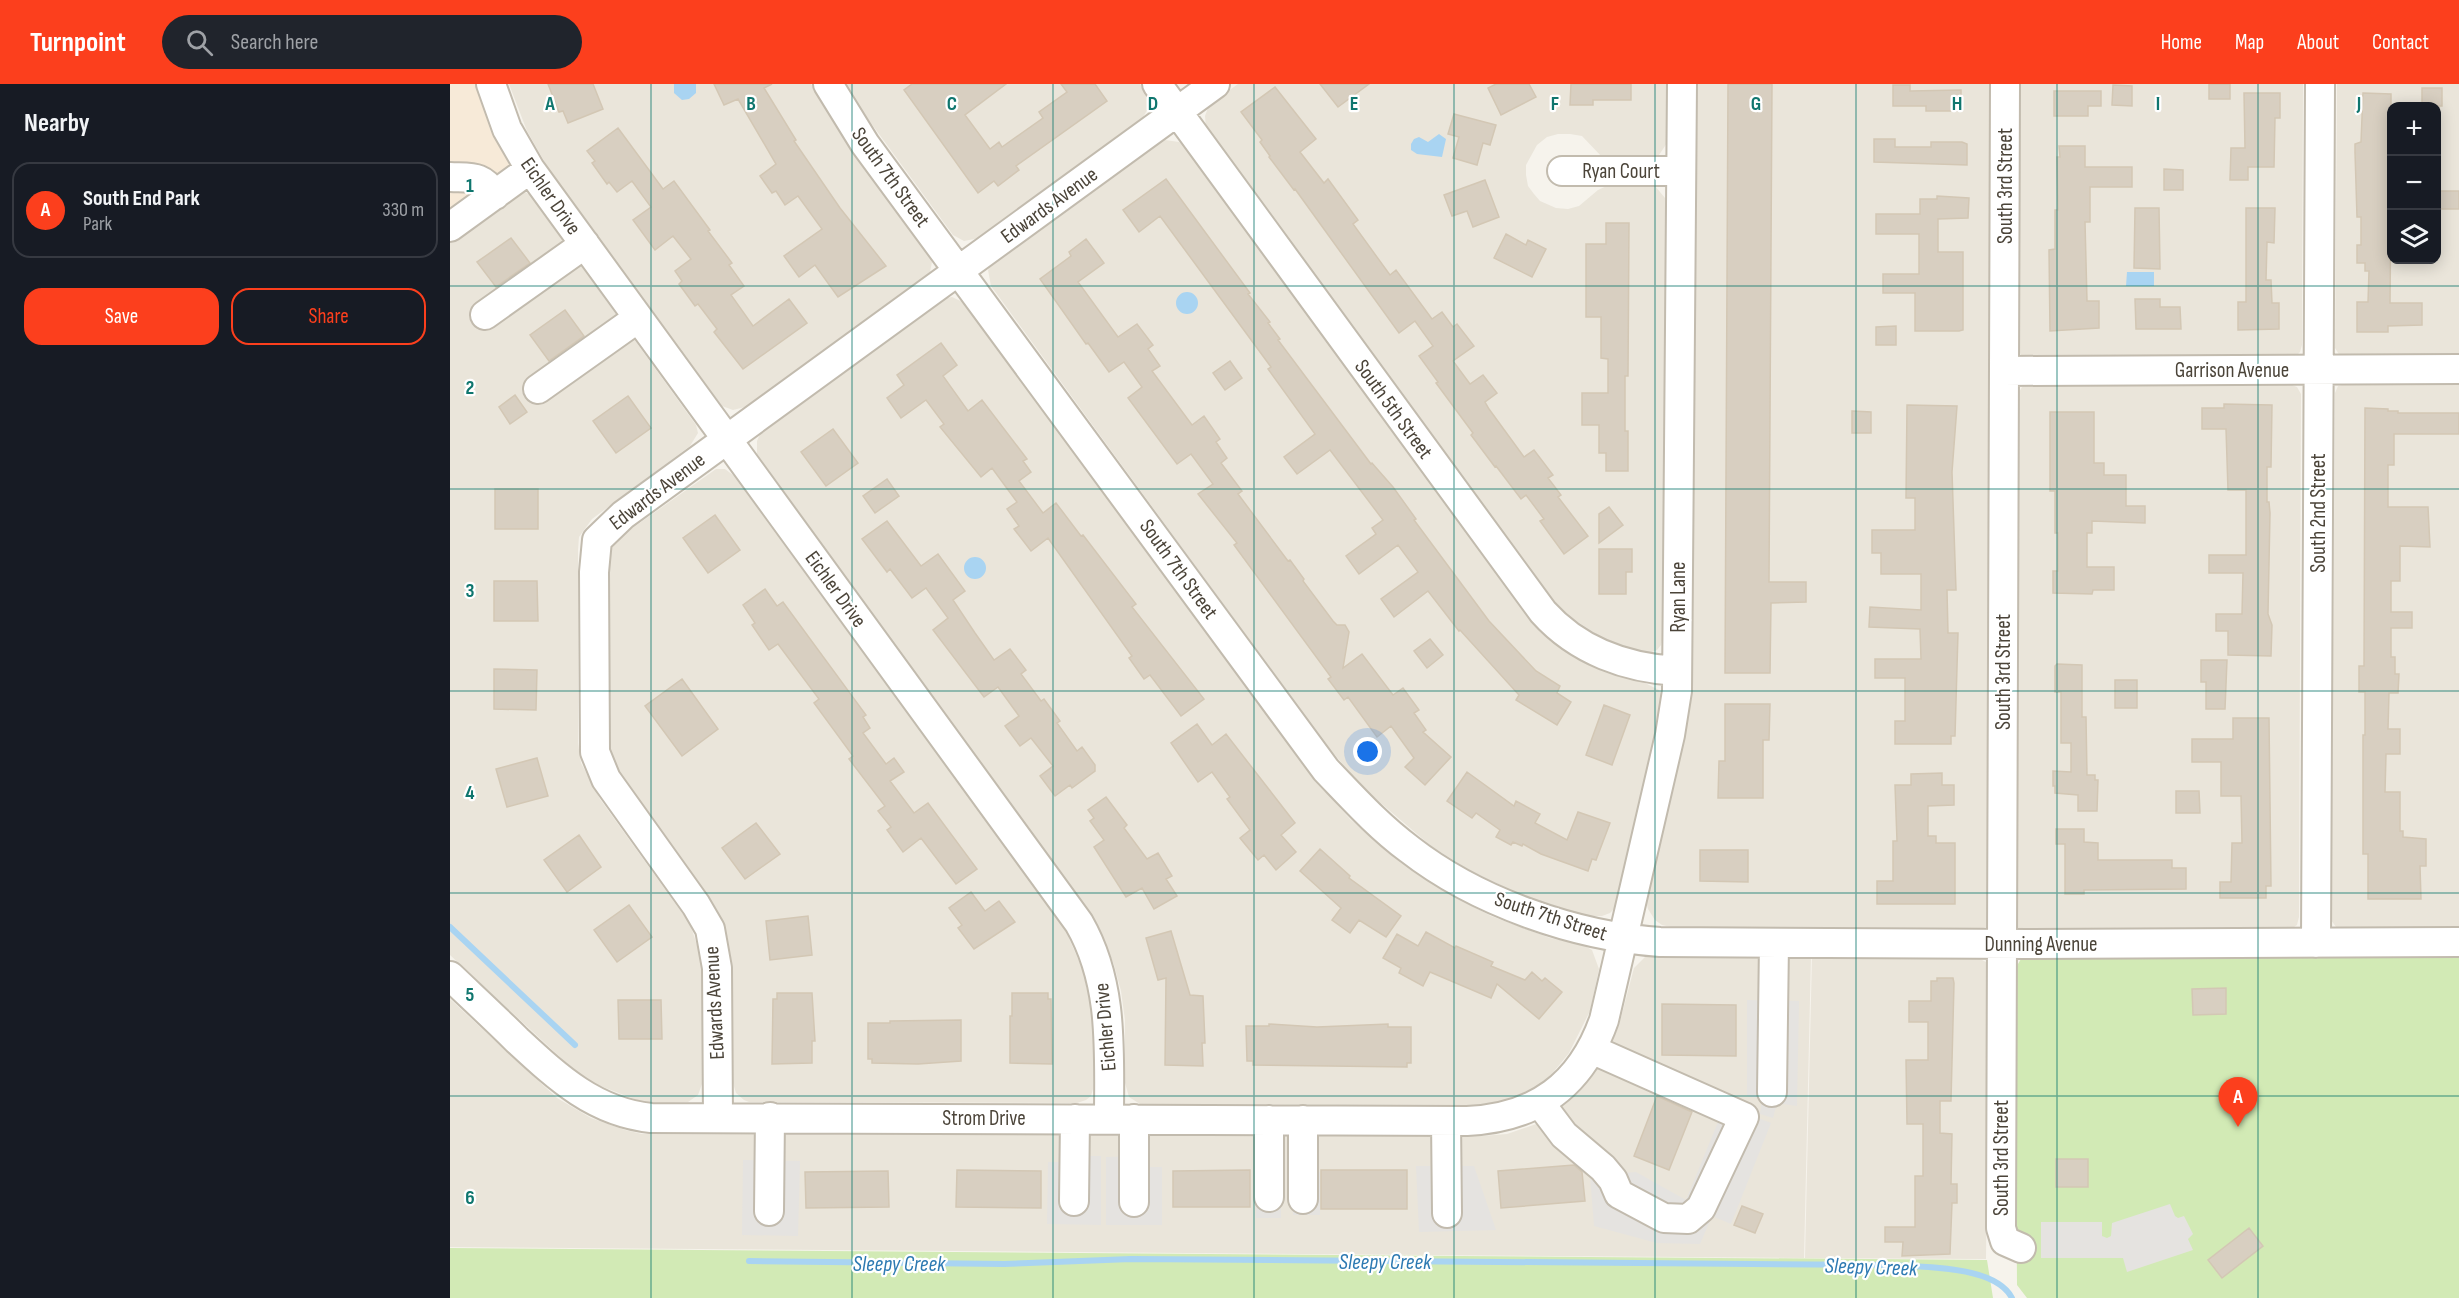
<!DOCTYPE html>
<meta charset="utf-8">
<style>
:root{--surface:#171b24;--page:#20242c;--text:#f1f3f6;--muted:#9ea1a6;--line:#363941;--accent:#fc3f1d}
body{margin:0;font-family:"Sofia Sans Condensed",sans-serif;background:var(--page);color:var(--text)}
.controls{position:absolute;right:18px;top:18px;display:grid;overflow:hidden;border-radius:12px;box-shadow:0 3px 15px #0003}
.controls button{width:54px;height:54px;display:grid;place-items:center;padding:0;border:0;border-bottom:2px solid var(--line);background:var(--surface);color:var(--text);font:30px sans-serif}
.you{position:absolute;left:918px;top:668px;width:21px;height:21px;margin:-15px;border:4px solid #fff;border-radius:50%;background:#1a73e8;box-shadow:0 0 0 9px #1a73e833}
.badge{display:grid;place-items:center;width:39px;height:39px;border-radius:50%;background:var(--accent);color:#fff;font-size:20px;font-weight:700}
.pin{position:absolute;translate:-50% -50px;filter:drop-shadow(0 2px 3px #0008)}
.pin::after{content:'';position:absolute;top:32px;width:21px;height:18px;background:inherit;clip-path:polygon(0 0,100% 0,50% 100%)}
.list{margin:0;padding:0;list-style:none}
h2{display:flex;justify-content:space-between;align-items:center;height:78px;margin:0;padding:0 24px;font-size:26px}
h2 small{font-size:20px;font-weight:400;color:var(--muted)}
.list li{display:grid;grid-template-columns:39px 1fr auto;gap:18px;align-items:center;box-sizing:border-box;height:96px;margin:0 12px 12px;padding:0 12px;border:2px solid var(--line);border-radius:18px}
.list b{display:block;font-size:22px;white-space:nowrap}
.list p{margin:0;font-size:20px;white-space:nowrap;color:var(--muted)}
.list em{font-size:20px;font-style:normal;color:var(--muted)}
.actions{display:flex;gap:12px;padding:18px 24px}
.actions a{flex:1;padding:14px 0;border:2px solid var(--accent);border-radius:18px;text-align:center;font-size:21px;color:var(--accent)}
.actions .main{background:var(--accent);color:#fff}
.icon{flex:none;width:33px;height:33px;fill:none;stroke:currentColor;stroke-width:2;stroke-linecap:round;stroke-linejoin:round}
.map{position:relative;flex:none;width:2009px;height:1214px;overflow:hidden}
header{display:flex;align-items:center;gap:36px;box-sizing:border-box;height:84px;padding:0 30px;background:var(--accent);color:#fff}
header strong{font-size:28px}
nav{display:flex;gap:33px;margin-inline-start:auto;font-size:21px}
.search{width:420px;height:54px;background:var(--page);display:flex;align-items:center;gap:15px;box-sizing:border-box;padding:0 21px;border-radius:33px;color:var(--muted);font-size:22px}
main{display:flex}
aside{flex:1;background:var(--surface)}
.map>svg:first-child{display:block}
.residential{fill:#eae5da;fill-rule:evenodd}
.commercial{fill:#f7ead8}
.green{fill:#d2eab5}
.parking{fill:#e5e3e0}
.water{fill:#a9d4f2}
.lines{fill:none;stroke-linecap:round;stroke-linejoin:round}
.stream{stroke:#a9d4f2;stroke-width:6}
.building{fill:#d8cfc1;stroke:#d3c7b4;stroke-width:1.5}
.minor-casing{stroke:#c2bbae;stroke-width:32}
.minor{stroke:#fff;stroke-width:28}
.grid{fill:none;stroke:#0f766e;stroke-width:1.5;stroke-opacity:0.55}
.labels{text-anchor:middle;stroke-width:4.5;stroke-linejoin:round;paint-order:stroke}
.street-label{font-size:21px;fill:#4b4439;stroke:#fff}
.water-label{font-size:22px;font-style:italic;fill:#2e7ab2;stroke:#fff}
.grid-label{font-size:20px;text-anchor:middle;font-weight:bold;fill:#0f766e;stroke:#fff;stroke-width:4.5;stroke-linejoin:round;paint-order:stroke}
</style>
<header>
<strong>Turnpoint</strong>
<div class="search"><svg class="icon" aria-label="search" viewBox="0 0 24 24"><circle cx="10" cy="10" r="6"/><path d="M15 15l6 6"/></svg>Search here</div>
<nav><a>Home</a><a>Map</a><a>About</a><a>Contact</a></nav>
</header>
<main>
<aside>
<h2>Nearby<small></small></h2>
<ul class="list">
<li><span class="badge">A</span><div><b>South End Park</b><p>Park</p></div><em>330 m</em></li>
</ul>
<div class="actions"><a class="main">Save</a><a>Share</a></div>
</aside>
<div class="map">
<svg width="2009" height="1214" viewBox="0 0 2009 1214">
<rect width="100%" height="100%" fill="#f6f3ec"/>
<path class="residential" d="M59,0H361L410,77L479,169L482,178L480,188L472,197L303,321L283,326L272,322L102,91L77,47Z
M396,0H690L697,10L700,21L692,35L529,154L514,157L503,151L415,31Z
M788,0H1218L1217,59L1209,71L1204,74L1152,73L1132,52L1120,50H1108L1097,53L1087,61L1076,81V91L1078,102L1084,110L1090,117L1106,124L1118,125L1129,122L1148,106L1161,100L1205,102L1215,114V544L1211,561L1207,566L1197,570L1187,569L1158,558L1116,530L1092,503L756,45L755,32L759,21Z
M1246,0H1541L1538,837L1536,843L1528,846L1221,843L1212,841L1205,836L1198,825L1196,817L1241,610L1242,588Z
M1570,0H1853L1852,261L1850,268L1845,273L1583,276L1572,273L1568,265Z
M1887,0H2009V274L1890,272L1885,264ZM1942,22H1986V176H1942Z
M715,56L729,58L734,61L1069,519L1127,573L1160,589L1193,598L1209,606L1213,614L1212,623L1167,822L1160,829L1152,832H1138L1118,826L1069,810L1019,786L981,762L912,703L874,658L541,202L538,186L542,180L708,58Z
M69,108H75L80,111L246,341L248,349L240,362L142,435L129,453L128,466V659L131,679L150,715L240,840L252,876V1000L248,1011L238,1018L207,1020L187,1016L140,998L125,987L0,871V159Z
M502,213L517,220L862,693L900,735L937,768L992,806L1041,832L1100,854L1133,861L1142,866L1149,885L1140,927L1119,969L1101,991L1086,1003L1058,1016L1027,1021L690,1020L679,1013L675,999V936L671,907L664,881L647,839L307,370V357L311,348L493,215Z
M1839,300L1847,303L1851,310L1849,833L1847,841L1841,845L1579,848L1569,845L1564,837L1568,310L1572,303L1579,301Z
M1896,300H2009V845L1896,847L1886,843L1881,836L1885,309L1888,302Z
M266,385H275L283,391L615,845L632,884L643,930L645,953L643,1005L641,1012L636,1016L627,1019L299,1018L294,1016L286,1009L283,999V885L276,847L263,819L167,686L158,655V470L161,461L167,455Z
M1204,871L1361,872L1354,1174L0,1163V915L107,1014L141,1034L175,1046L192,1050L1032,1052L1057,1050L1089,1039L1117,1018L1129,1006L1140,994L1160,963L1169,941L1184,884L1196,872Z
M1362,872L1528,874L1536,878L1539,888L1536,1175L1355,1174Z"/>
<path class="commercial" d="M0,0H26L40,45L61,84L0,131Z"/>
<path class="green" d="M2009,872V1214H1577L1567,1201L1565,885L1571,875L1578,873Z
M0,1164L1537,1176L1543,1214H0Z"/>
<path class="parking" d="M1297,916L1349,917L1347,1022L1327,1019L1323,1034L1310,1030L1312,1015L1297,1012Z
M1275,1021L1321,1039L1281,1140L1262,1132L1250,1160L1207,1159L1144,1142L1140,1092L1186,1088L1236,1116Z
M637,1072H651V1141L597,1140L598,1078H612Z
M692,1072L693,1083H712V1141H656V1073Z
M293,1076L350,1077L348,1152L292,1151Z
M831,1079V1134H806L805,1080Z
M966,1082H1024L1046,1146L969,1148Z
M842,1088H870V1131H843Z
M1720,1120L1725,1132L1728,1134L1734,1132L1743,1150L1738,1155L1743,1166L1677,1188L1673,1174H1591V1138H1652V1152L1657,1154L1661,1152L1662,1139Z"/>
<path class="water" d="M224,0H246V9L239,15L232,16L224,9Z
M989,50L996,55L992,73L967,70L961,66V60L964,55L969,53L978,58Z
M1677,188H1704V202H1676Z
M726 219a11 11 0 1 1 22 0a11 11 0 1 1-22 0Z
M514 484a11 11 0 1 1 22 0a11 11 0 1 1-22 0Z"/>
<g class="lines">
<path class="stream" d="M0,843L125,961
M299,1177L554,1180L681,1175L1438,1181C1471,1183 1545,1181 1562,1214"/>
</g>
<path class="building" d="M98,0H143L153,25L118,39L113,27L109,28Z
M264,0H322L314,4L346,56L344,57L390,124L436,182L388,213L365,181L349,193L334,172L372,145L348,112L335,121L326,107L322,109L310,92L326,80L288,15L274,21Z
M462,0H556L515,31L540,65L549,58L552,63L593,34L589,28L617,8L611,0H645L657,17L566,82L569,86L548,102L544,97L528,109L454,6Z
M870,0H919L888,23Z
M1046,0H1079L1086,13L1051,31L1038,4Z
M1121,0H1181V16H1143V21H1120Z
M1278,0H1322L1319,498H1356V518L1321,519L1320,589H1275Z
M1759,0H1780V15H1759Z
M1443,1H1460V7L1511,6V27H1476V22H1443Z
M1663,1L1682,2V22L1662,21Z
M825,3L866,55L850,68L874,99L878,95L908,136L903,140L940,191L946,186L982,235L992,228L1003,243L1007,240L1024,262L1003,277L1020,300L1033,291L1047,309L1035,318L1039,325L1074,373L1084,366L1103,391L1098,394L1111,411L1108,413L1138,452L1114,470L1090,437L1094,435L1076,411L1071,415L1046,382L1045,383L1021,351L1023,349L986,299L988,298L969,272L983,262L965,237L949,249L845,105L844,106L819,73L820,72L810,58L812,56L791,28Z
M1972,4H1992V22H1972Z
M1604,7H1651V22H1638V32H1604Z
M1794,9H1830V34H1825L1824,83H1798V96H1780L1781,64H1795Z
M1913,9L1941,10V28L1938,32V111H1941L1940,219H1972V241L1938,242V248H1907V218H1918L1919,187H1915V179H1907V161H1911V133H1907L1905,68V60L1911,58Z
M1004,30L1046,41L1040,61L1033,59L1027,81L1003,74L1009,53L998,50Z
M168,44L213,105L224,97L260,146L258,147L282,179L279,181L294,202L281,211L303,242L339,215L357,239L293,285L264,248L267,245L248,220L245,222L229,200L232,197L225,187L241,175L223,152L205,166L183,136L201,123L182,97L167,108L159,98L157,100L142,79L145,77L137,67Z
M1424,55H1445V63H1481V58H1512L1517,60V81L1424,78Z
M1609,62H1635V83H1682V103H1640V138H1635L1637,217H1649V244L1600,247L1599,166L1605,165V126H1608L1607,73H1610Z
M1714,85L1733,86V106H1714Z
M716,95L800,209L798,210L820,238L818,239L830,255L828,256L921,380L922,379L943,403L966,435L964,436L1039,537L1086,587L1110,602L1107,609L1121,618L1107,641L1066,616L1069,611L1010,546L1009,547L978,507L944,533L931,515L968,488L948,461L909,490L896,472L926,450L922,444L933,436L880,366L847,390L834,373L865,350L818,285L821,283L710,132L689,148L673,126Z
M1035,96L1049,133L1023,143L1017,127L1002,132L994,111Z
M1986,107H2009V125H1986Z
M1487,112L1519,114L1518,134L1488,135V168H1513V246L1509,247H1465V209H1433V190H1469V150H1426V130H1470V115H1487Z
M1685,124H1709L1710,185L1684,184Z
M1796,124H1825L1824,159L1817,158L1816,196H1821L1822,219H1829V245L1788,246V218H1796Z
M1156,139H1179L1178,292H1175V347H1178V387H1156V369H1149V341H1132V309H1158V275L1151,274V233H1136V160H1156Z
M1056,150L1076,161L1078,156L1096,165L1082,193L1044,174Z
M61,154L80,179L46,203L27,178Z
M636,155L654,179L628,198L668,253L687,240L703,261L698,265L710,282L702,287L742,341L754,332L770,355L766,358L777,374L771,379L792,407L788,410L838,477L840,476L854,495L853,497L883,537L887,541H895L899,548L893,584L912,570L943,611L953,604L969,626L964,629L976,646L973,648L1001,673L975,701L955,683L964,674L941,642L927,653L898,613L894,616L878,595L881,593L784,461L787,459L748,410L763,400L741,370L727,380L678,314L692,303L674,278L659,288L638,259L636,260L590,195L621,172L619,168Z
M1685,215H1710V223H1730L1731,245H1686Z
M115,226L134,252L99,277L80,251Z
M1446,242V261H1426V243Z
M491,259L507,281L493,292L518,327L532,316L577,375L573,377L581,388L569,397L593,429L606,419L631,452L633,451L686,520L682,523L754,615L731,632L700,591L694,595L679,574L682,572L598,454L581,467L564,445L569,442L557,425L567,418L542,384L531,393L490,343L494,340L476,316L451,334L437,314L454,301L447,291Z
M780,277L792,294L775,306L763,289Z
M65,311L77,328L60,340L49,323Z
M178,312L201,344L166,369L143,337Z
M1774,320L1822,321L1821,383H1817V418H1819L1820,429L1818,530L1822,541L1821,572L1778,571V547H1766V530H1792L1793,489H1759V471H1796V406H1778L1776,345H1752V324H1774Z
M1457,321L1507,322L1502,388L1506,506H1497L1498,549H1508L1505,652H1501V660H1445V637H1455V594H1425V575H1471L1470,545L1419,543L1420,523L1471,526V490H1431V469H1422V446H1465V414H1456Z
M1915,324L1938,325V327H1948V329H2009V350H1944V381H1938V423H1978L1980,463L1950,462V497H1941V528H1962V544H1941V573H1945V590H1949L1948,609H1939L1938,645H1950V670H1936L1935,708H1950V747H1953V753L1976,755V782H1970L1971,815H1918V770H1913V651H1915V608H1909V582H1914Z
M1402,327L1421,328V349H1402Z
M1600,328H1644V379H1654V391H1676V422H1695V439L1642,437V449H1637V483H1664V506H1643L1642,510L1603,509V487H1608V449H1605V407H1600Z
M383,345L408,379L376,402L351,368Z
M437,395L449,412L425,429L413,412Z
M45,405H88V445H45Z
M1159,423L1173,441L1149,459V430Z
M265,431L290,466L258,489L233,454Z
M437,437L471,482L488,470L515,507L503,516L525,549L544,576L560,565L576,586L571,590L591,617L594,615L610,637L607,639L627,667L632,663L645,681V687L622,704L620,701L605,712L590,692L603,682L581,654L570,662L555,642L569,632L548,603L534,613L483,546L498,534L476,504L462,514L440,485L437,488L412,455Z
M1149,465H1182V488H1176V510H1149Z
M44,497H87L88,537H44Z
M315,505L327,522L333,518L416,631L413,633L420,644L413,649L436,680L444,674L454,688L440,697L464,729L478,719L527,785L506,800L471,754L453,768L437,746L441,743L428,727L435,722L399,675L403,672L364,619L369,615L328,560L319,566L302,541L305,539L293,521Z
M980,555L993,571L977,584L964,567Z
M1751,576H1777L1775,625H1756V598H1751Z
M1607,580L1632,581V633H1636L1637,691H1645V696H1648L1647,727H1628V711L1605,709V702H1603V687L1621,688V659H1611V608H1605V582Z
M44,585L87,586L86,626L44,625Z
M232,595L268,645L232,672L195,622Z
M1665,596H1687V624H1665Z
M1275,620H1320L1319,656H1313V714H1268L1269,677H1275Z
M1154,621L1180,631L1162,681L1136,671Z
M1783,634H1819L1821,802H1816V814H1770V798H1781L1782,759H1792L1791,712H1771V678H1742V655H1783Z
M747,640L762,661L776,650L845,739L831,751L846,768L826,786L814,771L808,776L790,754L800,746L777,715L780,713L762,688L748,698L721,659Z
M87,674L98,712L57,723L46,685Z
M1017,688L1064,722L1066,717L1090,730L1085,739L1117,756L1128,728L1160,739L1146,776L1142,775L1138,787L1091,770L1073,760L1072,762L1063,758L1061,761L1046,753L1050,746L1026,729L1022,734L997,717Z
M1492,689V701H1504V721L1478,722V752H1486V759H1505V820H1427V797H1443V757H1447L1445,701H1461V690Z
M1726,707H1749L1750,729H1726Z
M656,713L677,741L674,744L697,775L708,769L722,792L716,795L727,812L704,825L692,804L676,813L644,763L654,756L640,737L644,734L638,726Z
M306,739L330,770L295,795L272,764Z
M1606,745H1634V758L1648,759V776H1722V784H1736V805L1634,806V810H1615V760H1606Z
M129,751L151,783L117,808L94,776Z
M870,765L900,792L899,794L951,832L936,853L909,836L900,849L882,836L891,824L850,787Z
M1250,766H1298V798L1250,797Z
M521,808L535,827L549,817L565,838L524,865L508,844L512,841L499,824Z
M179,821L202,853L167,878L144,846Z
M358,832L362,871L320,876L316,837Z
M721,847L740,911L753,912L755,959H752L753,982L715,981L716,894L708,896L696,854Z
M976,848L1005,864L1006,862L1043,878L1041,882L1075,896L1082,888L1092,897L1095,894L1112,908L1089,935L1047,900L1041,914L980,888L973,902L949,889L951,884L933,874L947,850L968,862Z
M1487,894H1503L1504,899L1501,1017H1490V1049L1502,1050L1501,1100H1507V1119H1502L1500,1170L1452,1172L1453,1158H1435V1143H1465V1092H1473V1040H1457L1456,976H1478V938H1459V917H1481V897H1487Z
M1776,904V930L1743,931L1742,905Z
M327,909H362L365,957H362V979L322,980L323,915H327Z
M562,909H598V915H601L602,980L560,979V932H562Z
M168,916H211L212,955H169Z
M1212,920L1286,921V972L1212,971Z
M511,936V977L468,980L422,979V975H418V939H440V937Z
M819,940L867,943L938,940V943H961V979H957V983L803,981V977H797L796,942H819Z
M1207,1012L1242,1028L1219,1086L1184,1072Z
M1606,1075H1638V1103H1606Z
M1124,1081L1132,1088L1135,1117L1051,1124L1048,1087Z
M507,1086L591,1087V1124L506,1123Z
M800,1086V1123H723V1087Z
M871,1086H957V1125H871Z
M438,1087L439,1123L356,1124L355,1088Z
M1292,1122L1313,1130L1305,1149L1284,1141Z
M1799,1144L1813,1162L1772,1194L1758,1176Z"/>
<g class="lines">
<defs>
<path id="minor" d="M41,0L57,45L80,85L629,839C664,900 659,967 659,1035
M378,0L415,60L876,686C903,714 928,742 959,765C1027,818 1125,852 1210,858L1578,860L2009,858
M707,0L1093,528C1128,567 1177,584 1227,587
M1555,0L1551,1144L1555,1157L1571,1164
M1112,87H1231
M0,93C22,94 32,91 45,111
M0,143L80,85
M35,231L135,160
M1554,287L2009,285
M88,305L188,234
M1866,859L1870,0
M0,892C22,913 45,934 67,956C107,993 144,1028 201,1034L1017,1037C1086,1034 1131,1001 1154,936L1220,651L1227,607L1232,0
M1322,1008L1324,859
M1090,1019L1114,1051L1153,1084L1163,1096L1169,1110L1214,1134L1238,1135L1251,1124L1294,1033L1141,965
M268,1033L267,884L260,845L246,821L156,695L145,668L144,488L147,456L173,431L765,0
M819,1036V1113
M853,1036V1115
M996,1037L997,1129
M624,1117L625,1035
M684,1118V1035
M319,1127L320,1033"/>
</defs>
<use href="#minor" class="minor-casing"/>
<use href="#minor" class="minor"/>
</g>
<path class="grid" d="M201,0V1214M402,0V1214M603,0V1214M804,0V1214M1004,0V1214M1205,0V1214M1406,0V1214M1607,0V1214M1808,0V1214M0,202H2009M0,405H2009M0,607H2009M0,809H2009M0,1012H2009"/>
<g class="labels">
<g class="street-label">
<text x="1171" y="94">Ryan Court</text>
<text transform="translate(441 93) rotate(54)" y="7">South 7th Street</text>
<text transform="translate(1555 102) rotate(-90)" y="7">South 3rd Street</text>
<text transform="translate(101 112) rotate(55)" y="7">Eichler Drive</text>
<text transform="translate(599 121) rotate(-36)" y="7">Edwards Avenue</text>
<text x="1782" y="293">Garrison Avenue</text>
<text transform="translate(944 325) rotate(54)" y="7">South 5th Street</text>
<text transform="translate(207 407) rotate(-37)" y="7">Edwards Avenue</text>
<text transform="translate(1868 429) rotate(-90)" y="7">South 2nd Street</text>
<text transform="translate(729 485) rotate(54)" y="7">South 7th Street</text>
<text transform="translate(386 505) rotate(54)" y="7">Eichler Drive</text>
<text transform="translate(1228 513) rotate(-90)" y="7">Ryan Lane</text>
<text transform="translate(1553 588) rotate(-90)" y="7">South 3rd Street</text>
<text transform="translate(1101 832) rotate(18)" y="7">South 7th Street</text>
<text x="1591" y="867">Dunning Avenue</text>
<text transform="translate(264 919) rotate(-93)" y="7">Edwards Avenue</text>
<text transform="translate(655 943) rotate(-95)" y="7">Eichler Drive</text>
<text x="534" y="1041">Strom Drive</text>
<text transform="translate(1551 1074) rotate(-90)" y="7">South 3rd Street</text>
</g>
<g class="water-label">
<text x="935" y="1185">Sleepy Creek</text>
<text x="449" y="1187">Sleepy Creek</text>
<text transform="translate(1421 1182) rotate(2)" y="8">Sleepy Creek</text>
</g>
</g>
<g class="grid-label">
<text x="100" y="26">A</text>
<text x="301" y="26">B</text>
<text x="502" y="26">C</text>
<text x="703" y="26">D</text>
<text x="904" y="26">E</text>
<text x="1105" y="26">F</text>
<text x="1306" y="26">G</text>
<text x="1507" y="26">H</text>
<text x="1708" y="26">I</text>
<text x="1909" y="26">J</text>
<text x="20" y="108">1</text>
<text x="20" y="310">2</text>
<text x="20" y="513">3</text>
<text x="20" y="715">4</text>
<text x="20" y="917">5</text>
<text x="20" y="1120">6</text>
</g>
</svg>
<div class="controls">
<button>+</button>
<button>−</button>
<button><svg class="icon" aria-label="layers" viewBox="0 0 24 24"><path d="M12 4l9 5-9 5-9-5zM3 14l9 5 9-5"/></svg></button>
</div>
<div class="you"></div>
<div class="pin badge" style="left:1788px;top:1043px">A</div>
</div>
</main>
